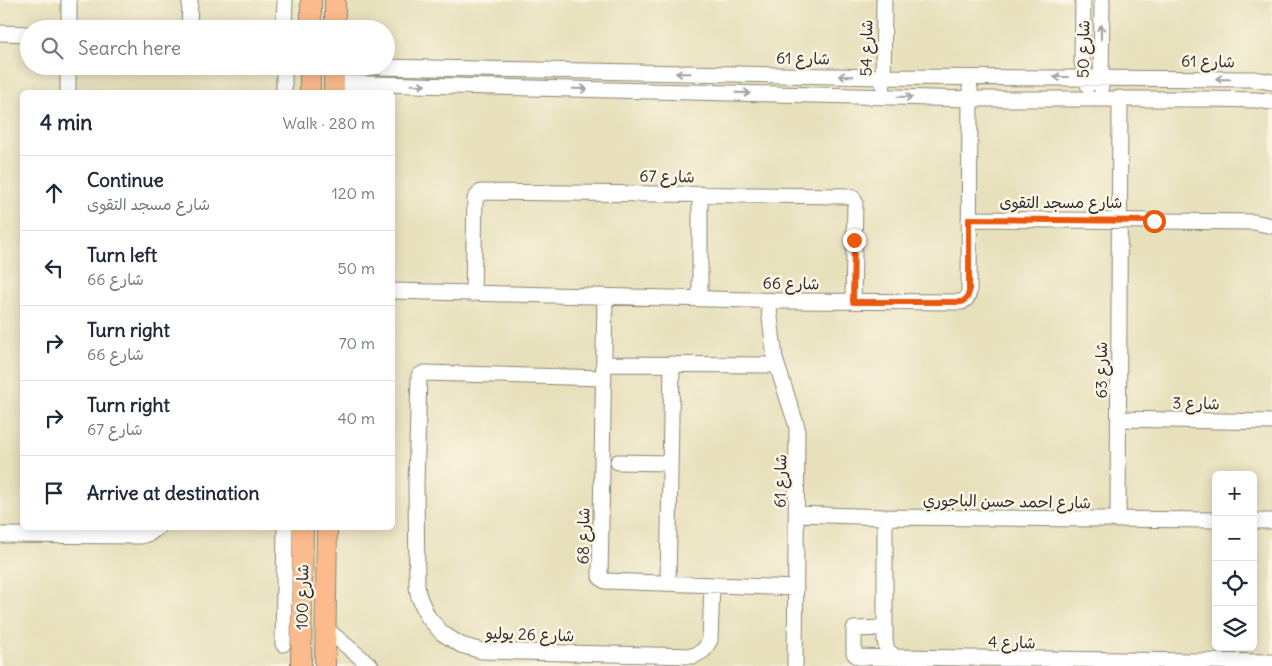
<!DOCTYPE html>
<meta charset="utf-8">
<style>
:root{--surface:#fff;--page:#f6f6f7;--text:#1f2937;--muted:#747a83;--line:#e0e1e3}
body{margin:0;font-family:Delius,"Playpen Sans Arabic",sans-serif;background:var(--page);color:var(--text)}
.controls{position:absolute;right:15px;bottom:15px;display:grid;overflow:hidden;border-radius:8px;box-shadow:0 2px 12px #0003}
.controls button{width:45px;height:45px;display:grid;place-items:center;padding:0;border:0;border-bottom:1px solid var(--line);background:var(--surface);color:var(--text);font:25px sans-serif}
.stop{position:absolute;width:15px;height:15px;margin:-11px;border:4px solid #ea580c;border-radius:50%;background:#fff}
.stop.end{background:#ea580c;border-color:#fff;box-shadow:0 1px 5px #0008}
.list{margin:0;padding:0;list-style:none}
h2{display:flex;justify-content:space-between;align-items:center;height:65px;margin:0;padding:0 20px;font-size:21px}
h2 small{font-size:16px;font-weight:400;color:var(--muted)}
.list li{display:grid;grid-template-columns:32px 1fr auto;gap:15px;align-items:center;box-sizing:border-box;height:75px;padding:0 20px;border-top:1px solid var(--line)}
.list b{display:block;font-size:19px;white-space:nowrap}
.list p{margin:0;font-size:16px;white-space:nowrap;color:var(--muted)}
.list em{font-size:16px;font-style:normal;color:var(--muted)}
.icon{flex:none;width:28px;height:28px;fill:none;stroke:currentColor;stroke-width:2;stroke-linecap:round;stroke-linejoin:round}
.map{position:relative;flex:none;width:1272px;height:666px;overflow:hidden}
.search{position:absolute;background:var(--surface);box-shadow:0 2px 12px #0003;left:20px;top:20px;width:375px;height:55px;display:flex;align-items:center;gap:12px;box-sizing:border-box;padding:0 18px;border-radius:28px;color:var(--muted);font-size:19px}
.panel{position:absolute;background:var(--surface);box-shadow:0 2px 12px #0003;left:20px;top:90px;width:375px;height:440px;border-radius:8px}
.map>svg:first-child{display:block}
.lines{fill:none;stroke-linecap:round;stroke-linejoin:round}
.minor-casing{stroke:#898673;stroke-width:17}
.major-casing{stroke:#898673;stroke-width:22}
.minor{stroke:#fff;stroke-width:15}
.major{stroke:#fbbb8c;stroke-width:20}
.oneway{stroke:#a0a0a0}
.route{stroke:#ea580c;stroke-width:6}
.labels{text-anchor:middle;stroke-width:5;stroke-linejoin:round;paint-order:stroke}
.street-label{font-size:16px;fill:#2b2b2b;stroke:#fcf5e5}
</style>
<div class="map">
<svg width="1272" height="666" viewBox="0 0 1272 666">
<rect width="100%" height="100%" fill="#fcf5e5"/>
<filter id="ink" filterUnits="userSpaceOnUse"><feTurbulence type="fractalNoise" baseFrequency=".02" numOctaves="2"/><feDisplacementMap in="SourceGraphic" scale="10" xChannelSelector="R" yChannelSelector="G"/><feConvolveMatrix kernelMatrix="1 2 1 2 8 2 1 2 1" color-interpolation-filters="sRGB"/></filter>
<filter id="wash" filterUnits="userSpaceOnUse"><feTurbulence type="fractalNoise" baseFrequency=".0096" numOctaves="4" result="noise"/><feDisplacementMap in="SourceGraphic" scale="20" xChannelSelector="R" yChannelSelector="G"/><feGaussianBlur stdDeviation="1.12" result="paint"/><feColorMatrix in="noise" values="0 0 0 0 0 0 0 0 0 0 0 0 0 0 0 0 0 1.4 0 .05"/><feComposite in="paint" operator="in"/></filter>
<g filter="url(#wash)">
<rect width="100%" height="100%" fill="#e7e0bb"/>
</g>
<g filter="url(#ink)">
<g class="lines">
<defs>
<path id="minor" d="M1083,0L1082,62L1088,85
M69,29V0
M189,29L190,0
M284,29L285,0
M0,33L29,34
M334,66L883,77L1253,79L1272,82
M334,83L970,99H1206L1256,100L1272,102
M883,85L884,0
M1101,87L1102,0
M68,92V66
M284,92V66
M969,219L1254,222L1272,226
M392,291L788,301L962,302L967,298L969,292L970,88
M473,294L475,199L481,192L846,196L853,198L855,202L853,301
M605,297L600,577L605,581L796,588
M700,299V194
M768,301L775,359L797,427L795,666
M604,364L777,365
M604,378L424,373L419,376L416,484L417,587L419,597L428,617L442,633L461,645L482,651L694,656L704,650L710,640L712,585
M1119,419L1272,422
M618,462L670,463
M797,514L885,517L1216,520
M885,517V640L887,650L895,657L1272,662
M1118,520L1120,98
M1253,521H1272
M0,535L141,536L150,533L157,528
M668,583L672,364
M884,628L854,629V653L858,657L898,658
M326,629L371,666
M283,644L285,528"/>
<path id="major" d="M311,29V0
M335,29V0
M310,92V66
M334,92V66
M301,666L303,528
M325,666L327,528"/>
</defs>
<use href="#minor" class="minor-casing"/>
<use href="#major" class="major-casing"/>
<use href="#minor" class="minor"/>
<use href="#major" class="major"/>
</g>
<defs><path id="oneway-shaft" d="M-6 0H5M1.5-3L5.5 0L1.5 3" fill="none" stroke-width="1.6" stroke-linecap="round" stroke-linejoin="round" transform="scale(1.25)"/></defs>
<g class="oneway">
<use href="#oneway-shaft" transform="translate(1101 32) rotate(-89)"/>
<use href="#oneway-shaft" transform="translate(683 73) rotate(-179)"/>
<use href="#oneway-shaft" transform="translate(846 76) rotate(-179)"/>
<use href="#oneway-shaft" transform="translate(1061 77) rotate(180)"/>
<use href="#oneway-shaft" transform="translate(1223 79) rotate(-179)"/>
<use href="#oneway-shaft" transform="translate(418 85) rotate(1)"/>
<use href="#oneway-shaft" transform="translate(580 89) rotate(1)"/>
<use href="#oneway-shaft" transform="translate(743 93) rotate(1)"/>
<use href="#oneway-shaft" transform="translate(905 97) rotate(1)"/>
</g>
</g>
<g class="lines" filter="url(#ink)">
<path class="route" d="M854,240L853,302H962L967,298L969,292V219L1154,221"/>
</g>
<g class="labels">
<g class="street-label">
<text transform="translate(866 48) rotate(-89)" y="6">شارع 54</text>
<text transform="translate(1083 49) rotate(-89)" y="6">شارع 50</text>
<text transform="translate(803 58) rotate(1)" y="6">شارع 61</text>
<text transform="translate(1208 61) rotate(1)" y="6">شارع 61</text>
<text transform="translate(667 176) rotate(1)" y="6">شارع 67</text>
<text x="1061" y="208">شارع مسجد التقوى</text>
<text transform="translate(791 283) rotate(1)" y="6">شارع 66</text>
<text transform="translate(1101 370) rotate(-90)" y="6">شارع 63</text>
<text transform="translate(1196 403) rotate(1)" y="6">شارع 3</text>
<text transform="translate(780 481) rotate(-89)" y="6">شارع 61</text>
<text transform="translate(1007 501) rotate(1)" y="6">شارع احمد حسن الباجوري</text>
<text transform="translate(583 536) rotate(-89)" y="6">شارع 68</text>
<text transform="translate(302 597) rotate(-89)" y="6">شارع 100</text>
<text transform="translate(530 634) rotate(2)" y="6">شارع 26 يوليو</text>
<text transform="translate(1012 642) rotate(1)" y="6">شارع 4</text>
</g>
</g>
</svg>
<div class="controls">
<button>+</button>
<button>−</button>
<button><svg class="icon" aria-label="locate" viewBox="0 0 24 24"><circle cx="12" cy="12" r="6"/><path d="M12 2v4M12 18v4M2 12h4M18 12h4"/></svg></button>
<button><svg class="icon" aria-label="layers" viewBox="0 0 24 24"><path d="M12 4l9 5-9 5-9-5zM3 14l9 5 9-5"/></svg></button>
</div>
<div class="stop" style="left:1154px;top:221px"></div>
<div class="stop end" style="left:854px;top:240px"></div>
<div class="search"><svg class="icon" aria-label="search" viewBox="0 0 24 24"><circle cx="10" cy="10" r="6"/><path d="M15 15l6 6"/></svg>Search here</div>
<section class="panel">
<h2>4 min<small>Walk · 280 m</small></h2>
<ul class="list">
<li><svg class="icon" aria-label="ahead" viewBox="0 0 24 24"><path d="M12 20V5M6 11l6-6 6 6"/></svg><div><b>Continue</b><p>شارع مسجد التقوى</p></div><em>120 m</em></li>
<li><svg class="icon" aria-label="left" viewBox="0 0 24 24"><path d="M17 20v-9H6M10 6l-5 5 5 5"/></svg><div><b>Turn left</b><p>شارع 66</p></div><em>50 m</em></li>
<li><svg class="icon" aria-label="right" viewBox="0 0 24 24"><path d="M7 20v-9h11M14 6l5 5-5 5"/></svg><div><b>Turn right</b><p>شارع 66</p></div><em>70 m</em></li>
<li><svg class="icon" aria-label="right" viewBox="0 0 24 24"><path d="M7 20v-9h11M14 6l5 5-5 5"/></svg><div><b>Turn right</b><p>شارع 67</p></div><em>40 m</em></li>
<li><svg class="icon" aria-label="arrive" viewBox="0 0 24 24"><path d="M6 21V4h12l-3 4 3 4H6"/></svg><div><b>Arrive at destination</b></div></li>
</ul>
</section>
</div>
